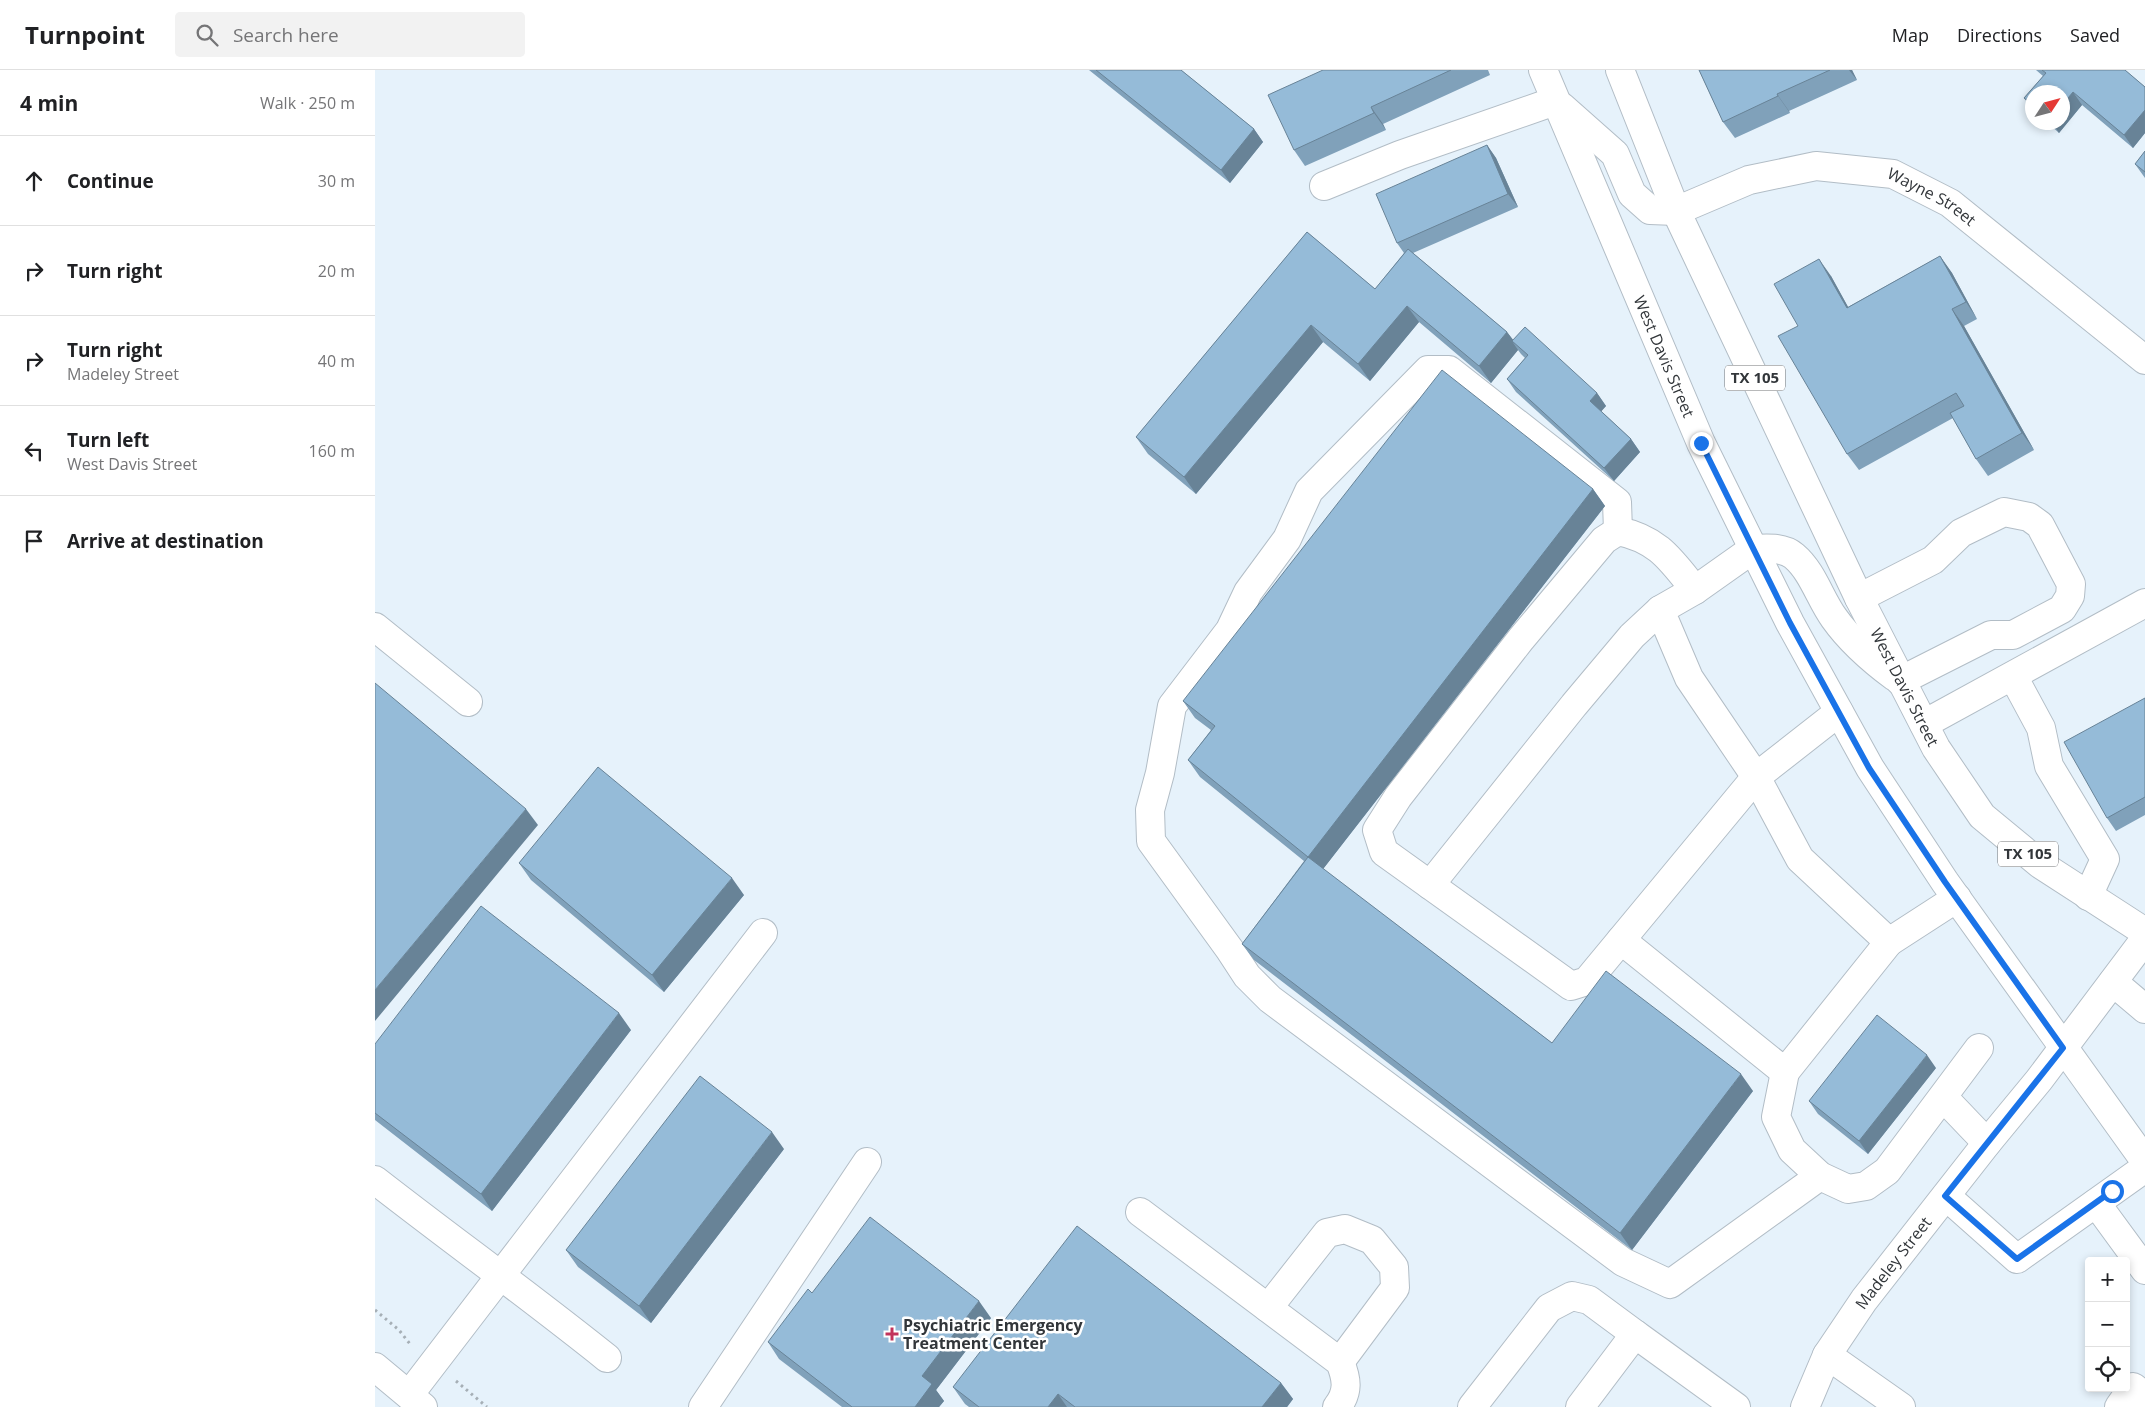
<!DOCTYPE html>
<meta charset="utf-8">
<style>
:root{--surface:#fff;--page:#f2f2f2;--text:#202124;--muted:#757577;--line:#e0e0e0}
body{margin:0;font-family:"Open Sans",sans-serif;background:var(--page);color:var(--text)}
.controls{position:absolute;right:15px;bottom:15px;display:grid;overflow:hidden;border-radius:5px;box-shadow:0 2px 8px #0003}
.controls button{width:45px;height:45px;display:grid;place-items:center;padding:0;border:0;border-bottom:1px solid var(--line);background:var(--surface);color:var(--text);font:25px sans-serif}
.compass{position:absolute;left:1650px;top:15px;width:45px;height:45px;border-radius:50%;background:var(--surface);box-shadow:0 2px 8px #0003;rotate:54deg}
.stop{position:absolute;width:15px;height:15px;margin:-11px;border:4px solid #1a73e8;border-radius:50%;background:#fff}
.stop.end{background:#1a73e8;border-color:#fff;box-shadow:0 1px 5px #0008}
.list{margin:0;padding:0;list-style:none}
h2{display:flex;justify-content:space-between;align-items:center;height:65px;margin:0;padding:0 20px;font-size:21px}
h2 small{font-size:16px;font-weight:400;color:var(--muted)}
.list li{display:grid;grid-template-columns:32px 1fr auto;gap:15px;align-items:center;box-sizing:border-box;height:90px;padding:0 20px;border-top:1px solid var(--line)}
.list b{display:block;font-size:19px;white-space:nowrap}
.list p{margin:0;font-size:16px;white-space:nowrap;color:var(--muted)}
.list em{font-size:16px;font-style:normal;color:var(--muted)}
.icon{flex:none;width:28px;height:28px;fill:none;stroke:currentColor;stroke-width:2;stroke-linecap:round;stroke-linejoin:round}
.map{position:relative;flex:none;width:1770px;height:1337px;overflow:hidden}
header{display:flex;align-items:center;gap:30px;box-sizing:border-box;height:70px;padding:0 25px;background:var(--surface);border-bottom:1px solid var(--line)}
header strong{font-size:24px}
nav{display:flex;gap:28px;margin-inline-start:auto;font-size:18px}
.search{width:350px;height:45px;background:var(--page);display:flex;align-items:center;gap:12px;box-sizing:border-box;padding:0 18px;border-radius:5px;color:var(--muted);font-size:19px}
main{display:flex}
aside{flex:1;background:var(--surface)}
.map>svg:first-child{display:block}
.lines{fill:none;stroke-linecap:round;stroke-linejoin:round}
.minor-casing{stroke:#b2bdc6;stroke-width:30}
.major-casing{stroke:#b2bdc6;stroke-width:30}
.path{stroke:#a6afb6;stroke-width:3;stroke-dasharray:2.5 4;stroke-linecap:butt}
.minor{stroke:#fff;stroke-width:28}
.major{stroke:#fff;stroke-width:28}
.wall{fill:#80a1ba}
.shaded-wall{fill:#688397}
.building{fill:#95bbd8;stroke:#688397}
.route{stroke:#1a73e8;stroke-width:6}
.poi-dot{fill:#c2335b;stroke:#fff;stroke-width:2}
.labels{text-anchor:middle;stroke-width:5;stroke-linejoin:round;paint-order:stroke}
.shield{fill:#fff;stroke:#707275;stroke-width:1}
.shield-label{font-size:15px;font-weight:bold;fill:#32363a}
.street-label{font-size:16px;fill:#32363a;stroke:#fff}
.poi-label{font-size:16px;font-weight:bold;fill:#32363a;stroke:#fff;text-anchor:start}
</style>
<header>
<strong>Turnpoint</strong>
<div class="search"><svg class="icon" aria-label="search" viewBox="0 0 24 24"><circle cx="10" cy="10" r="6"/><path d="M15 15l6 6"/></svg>Search here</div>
<nav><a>Map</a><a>Directions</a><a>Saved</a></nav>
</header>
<main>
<aside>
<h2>4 min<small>Walk · 250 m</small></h2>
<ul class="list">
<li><svg class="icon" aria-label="ahead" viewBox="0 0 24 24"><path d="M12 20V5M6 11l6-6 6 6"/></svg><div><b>Continue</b></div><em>30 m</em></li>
<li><svg class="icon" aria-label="right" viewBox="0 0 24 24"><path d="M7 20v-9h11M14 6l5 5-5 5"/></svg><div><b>Turn right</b></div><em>20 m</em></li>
<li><svg class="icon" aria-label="right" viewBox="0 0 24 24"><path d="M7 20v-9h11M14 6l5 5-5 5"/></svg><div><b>Turn right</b><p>Madeley Street</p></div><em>40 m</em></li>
<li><svg class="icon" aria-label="left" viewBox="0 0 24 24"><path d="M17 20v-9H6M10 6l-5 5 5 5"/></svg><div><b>Turn left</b><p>West Davis Street</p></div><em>160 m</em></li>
<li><svg class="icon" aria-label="arrive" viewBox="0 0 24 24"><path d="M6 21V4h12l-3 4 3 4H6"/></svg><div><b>Arrive at destination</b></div></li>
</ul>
</aside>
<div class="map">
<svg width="1770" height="1337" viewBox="0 0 1770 1337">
<rect width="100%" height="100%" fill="#e6f2fb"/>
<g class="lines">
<defs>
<g id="minor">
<path d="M949,116L1025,85L1180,31"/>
<path id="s1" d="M1301,141L1374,110L1441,96L1518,104L1575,133L1770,290"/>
<path d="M1243,461L1242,432L1074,300H1053L934,421L912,469L873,522L855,560L797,636L785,703L775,740L776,771L855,880L872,906L895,929L1248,1192L1295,1214L1445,1106"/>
<path d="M1378,479L1320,520L1285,540L1314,608L1381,707L1425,789L1514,872L1582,828"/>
<path d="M1320,520C1296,490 1283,469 1243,461L1229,470L1146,569L1023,727L1002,760L1009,782L1196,916L1212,911L1381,707L1464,642"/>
<path d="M1484,528L1558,490L1586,463L1629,442L1654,447L1665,455L1696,514L1695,526L1687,539L1638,565H1616L1525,611"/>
<path d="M0,557L93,632"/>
<path d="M1638,606L1666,658L1674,696L1730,789L1713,826"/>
<path d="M1549,654L1770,533"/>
<path d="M1055,815L1199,635L1257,566L1285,540"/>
<path d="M1246,870L1410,1002L1514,872"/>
<path d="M1738,912L1770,939"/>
<path d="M1410,1002L1401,1047L1417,1080L1445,1106L1473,1119L1491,1116L1512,1101L1604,978"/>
<path d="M1568,1027L1612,1073"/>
<path d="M0,1110C77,1170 156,1227 232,1288"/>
<path d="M1571,1126L1642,1189L1770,1098"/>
<path d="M1721,1133L1770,1200"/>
<path d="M765,1142L965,1292C972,1309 974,1322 962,1337"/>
<path d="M893,1238L952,1163L970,1159L997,1170L1019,1197L1020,1218L965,1292"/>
<path d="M1452,1285L1526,1337"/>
<path d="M34,1325L388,863"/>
<path d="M328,1337L492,1092"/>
<path d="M1097,1337L1174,1238L1197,1226L1214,1230L1260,1264"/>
<path d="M1205,1337L1260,1264L1361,1337"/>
<path id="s2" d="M1430,1337L1452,1285L1489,1230L1612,1073L1664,1010L1770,869"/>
<path d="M1744,1337L1758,1317L1770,1326"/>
</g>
<g id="major">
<path id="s3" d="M1168,0L1326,373L1415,553L1495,698L1570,812L1770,1091"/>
<path id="s4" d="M1245,0L1301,141L1484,528L1561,678L1607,746L1665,794L1770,862"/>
<path d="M1187,37L1240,84L1257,124L1275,140L1301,141"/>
<path d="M1378,479C1391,478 1408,477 1419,486C1438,502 1445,529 1459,548C1476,572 1497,590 1520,607"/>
<path d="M0,1297L48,1337"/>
</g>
</defs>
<use href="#minor" class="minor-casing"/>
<use href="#major" class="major-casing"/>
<path class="path" d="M0,1240L24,1260L35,1274
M81,1311L112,1337"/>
<use href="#minor" class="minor"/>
<use href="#major" class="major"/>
</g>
<path class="wall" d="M714,0H806L879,59L888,72L855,113Z
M948,0H1113L1115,5L1008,54L1011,60L930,96L919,80Z
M1324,0H1477L1482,10L1414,41L1415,43L1360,68L1348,52Z
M1661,0H1750L1770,17V63L1758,78L1707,35L1684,63L1672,52H1688L1658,22V40L1649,28L1668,6Z
M1112,75L1121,88L1143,137L1038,183L1132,262L1138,270L1222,323L1231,336L1226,341L1256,369L1265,382L1239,411L1141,322L1132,309L1150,288L1146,284L1143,280L1116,313L1044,252L995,311L948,272L821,424L773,384L761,367L932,162L1000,219L1029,183L1022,173Z
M1770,81V108L1760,94Z
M1565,186L1577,203L1602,249L1589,256L1659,380L1613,406L1601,389L1578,348L1484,400L1472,384L1423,256L1456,206L1473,237Z
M1218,419L1230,436L948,799L1177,973L1378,1021L1257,1180L879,890L867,874L929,791L825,707L813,690L836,660L820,648L808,631Z
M1770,628V745L1741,761L1732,748Z
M144,793L369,825L289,922L156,810Z
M256,960L117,1141L0,1050V974Z
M1561,998L1493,1084L1443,1044L1434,1031Z
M409,1079L276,1253L203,1197L191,1180Z
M437,1223L616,1248L561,1320L569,1331L564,1337H467L404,1289L393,1272Z
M906,1313L918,1329L912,1337H594L590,1334L578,1317Z"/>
<path class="shaded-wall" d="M1474,0H1477L1482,10Z
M1698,22L1707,35L1684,63L1677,52H1688V34Z
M1402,24L1414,41L1415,43L1403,26Z
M996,37L1008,54L1011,60L999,43Z
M1770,40V63L1758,78L1749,65Z
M879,59L888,72L855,113L846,100Z
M1112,75L1121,88L1143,137L1133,124Z
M1565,186L1577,203L1602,249L1591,232Z
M1444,189L1456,206L1483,255L1472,238Z
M1032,236L1044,252L995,311L983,294Z
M1577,239L1589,256L1659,380L1647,363Z
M936,255L948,272L821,424L809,407Z
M1132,262L1142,275L1137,271L1143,280L1116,313L1104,296Z
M1222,323L1231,336L1224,344L1215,331Z
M1256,369L1265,382L1239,411L1229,398Z
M1218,419L1230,436L945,803L933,787Z
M151,739L163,755L0,951V920Z
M357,808L369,825L289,922L277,905Z
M244,943L256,960L117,1141L106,1124Z
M1552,985L1561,998L1493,1084L1484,1071Z
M1366,1004L1378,1021L1257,1180L1245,1163Z
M397,1062L409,1079L276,1253L264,1236Z
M604,1231L616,1248L561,1320L569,1331L564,1337H540L547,1306Z
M906,1313L918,1329L912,1337H887Z
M683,1324L692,1337H673Z"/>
<path class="building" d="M721,0H806L879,59L846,100Z
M948,0H1076L996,37L999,43L919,80L893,25Z
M1324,0H1455L1402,24L1403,26L1348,52Z
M1667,0H1750L1770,17V40L1749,65L1698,22L1688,34V22H1658V35L1649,28L1671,3Z
M1112,75L1133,124L1022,173L1001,124Z
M1770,81V102L1760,94Z
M932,162L1000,219L1033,179L1132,262L1104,296L1032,236L983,294L936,255L809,407L761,367Z
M1565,186L1591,232L1577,239L1647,363L1601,389L1575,343L1589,336L1581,323L1472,384L1403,266L1423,256L1399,214L1444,189L1472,238Z
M1150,257L1222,323L1215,331L1256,369L1229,398L1132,309L1153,285L1137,271Z
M1067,300L1218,419L933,787L1177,973L1231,901L1366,1004L1245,1163L867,874L933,787L813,690L840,656L808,631Z
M0,613L151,739L0,920Z
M1770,628V727L1732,748L1689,672Z
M223,697L357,808L277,905L144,793Z
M106,836L244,943L106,1124L0,1043V974Z
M1502,945L1552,985L1484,1071L1434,1031Z
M325,1006L397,1062L264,1236L191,1180Z
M495,1147L604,1231L547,1306L557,1314L540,1337H477L393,1272L433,1219L437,1223Z
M702,1156L906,1313L887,1337H700L683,1324L673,1337H604L578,1317Z"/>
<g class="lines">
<path class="route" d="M1326,373L1415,553L1494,698L1570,812L1688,978L1570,1126L1642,1189L1737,1121"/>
</g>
<path class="poi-dot" d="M514.5 1256.5h5v5h5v5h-5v5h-5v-5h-5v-5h5z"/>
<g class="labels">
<g class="shield">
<rect x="1350" y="295.5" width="60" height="25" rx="4"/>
<rect x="1623" y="771.5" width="60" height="25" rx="4"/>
</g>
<g class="shield-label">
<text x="1380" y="313">TX 105</text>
<text x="1653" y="789">TX 105</text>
</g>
<g class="street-label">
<text dy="6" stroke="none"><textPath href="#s1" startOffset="270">Wayne Street</textPath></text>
<text dy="6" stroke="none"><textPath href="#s3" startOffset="311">West Davis Street</textPath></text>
<text dy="6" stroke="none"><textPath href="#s4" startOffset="680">West Davis Street</textPath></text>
<text dy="6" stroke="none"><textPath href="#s2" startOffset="170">Madeley Street</textPath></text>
</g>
<g class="poi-label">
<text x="528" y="1261">Psychiatric Emergency<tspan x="528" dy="18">Treatment Center</tspan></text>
</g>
</g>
</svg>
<div class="controls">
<button>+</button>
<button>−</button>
<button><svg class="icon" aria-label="locate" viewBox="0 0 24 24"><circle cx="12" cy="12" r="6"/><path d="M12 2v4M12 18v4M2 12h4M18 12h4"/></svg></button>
</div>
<svg class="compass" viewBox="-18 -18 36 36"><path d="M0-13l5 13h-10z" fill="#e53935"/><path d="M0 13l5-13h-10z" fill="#757577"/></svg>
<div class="stop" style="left:1737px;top:1121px"></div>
<div class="stop end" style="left:1326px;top:373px"></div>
</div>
</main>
